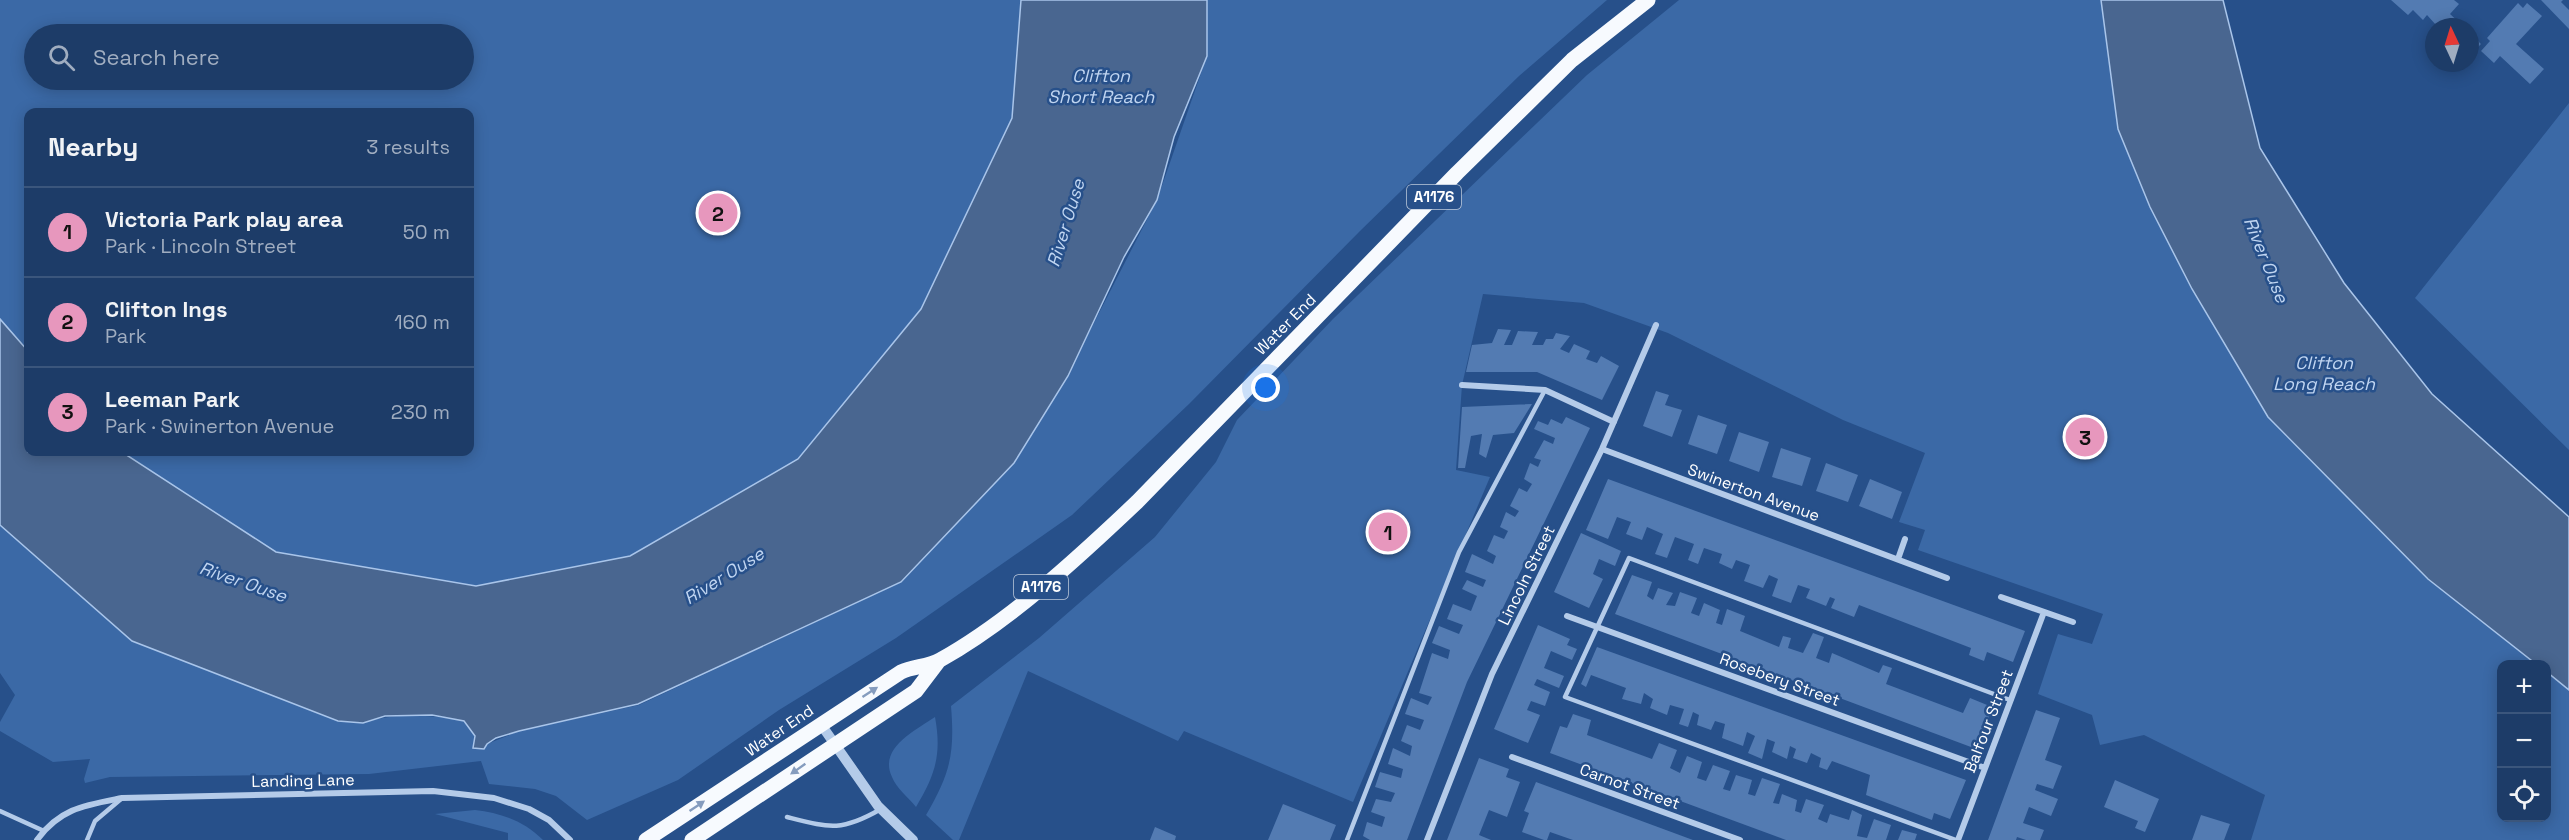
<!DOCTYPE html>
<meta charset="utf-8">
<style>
:root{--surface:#1d3c68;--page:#2a4771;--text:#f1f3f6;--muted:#a0adc0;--line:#3b567c;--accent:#e797bd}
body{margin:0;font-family:"Space Grotesk",sans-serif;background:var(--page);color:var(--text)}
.controls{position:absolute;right:18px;bottom:18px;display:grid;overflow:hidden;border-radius:12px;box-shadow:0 3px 15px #0003}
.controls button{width:54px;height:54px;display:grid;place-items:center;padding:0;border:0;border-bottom:2px solid var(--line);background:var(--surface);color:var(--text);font:30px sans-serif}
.compass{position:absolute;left:2425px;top:18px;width:54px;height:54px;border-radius:50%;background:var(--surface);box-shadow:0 3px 15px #0003;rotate:356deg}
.you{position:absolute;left:1266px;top:388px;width:21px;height:21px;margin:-15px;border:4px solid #fff;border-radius:50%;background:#1a73e8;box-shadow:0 0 0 9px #1a73e833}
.badge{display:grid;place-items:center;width:39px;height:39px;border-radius:50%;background:var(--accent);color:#111;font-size:20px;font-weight:700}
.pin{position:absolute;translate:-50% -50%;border:3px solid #fff;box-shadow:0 2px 6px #0006}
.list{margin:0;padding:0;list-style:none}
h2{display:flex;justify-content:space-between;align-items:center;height:78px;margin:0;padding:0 24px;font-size:26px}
h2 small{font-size:20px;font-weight:400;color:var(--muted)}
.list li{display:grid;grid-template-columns:39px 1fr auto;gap:18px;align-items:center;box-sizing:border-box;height:90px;padding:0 24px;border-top:2px solid var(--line)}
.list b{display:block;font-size:22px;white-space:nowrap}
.list p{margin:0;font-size:20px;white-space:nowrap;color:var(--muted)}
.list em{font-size:20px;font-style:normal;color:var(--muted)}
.icon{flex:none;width:33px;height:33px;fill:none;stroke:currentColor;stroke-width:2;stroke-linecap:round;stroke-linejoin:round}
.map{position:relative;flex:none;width:2569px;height:840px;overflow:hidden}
.search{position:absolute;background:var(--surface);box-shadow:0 3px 15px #0003;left:24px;top:24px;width:450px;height:66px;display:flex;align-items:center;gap:15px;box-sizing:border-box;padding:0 21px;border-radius:33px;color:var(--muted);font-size:22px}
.panel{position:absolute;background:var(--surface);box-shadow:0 3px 15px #0003;left:24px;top:108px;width:450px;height:348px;border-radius:12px}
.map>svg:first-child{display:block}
.green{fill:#3b69a6;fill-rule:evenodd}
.water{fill:#496690;stroke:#a9c5ea;stroke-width:1.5}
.building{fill:#537bb2}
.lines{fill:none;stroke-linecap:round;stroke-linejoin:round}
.service{stroke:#b4cbe9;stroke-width:4.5}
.minor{stroke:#b4cbe9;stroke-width:6}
.tertiary{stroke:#b4cbe9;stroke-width:10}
.primary{stroke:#f7fafe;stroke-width:15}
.oneway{fill:#859cbe}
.labels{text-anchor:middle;stroke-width:5;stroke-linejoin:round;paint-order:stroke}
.shield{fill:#27508a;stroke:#becadc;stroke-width:1.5}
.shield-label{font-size:15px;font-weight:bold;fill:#fff}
.street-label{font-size:16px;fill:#fff;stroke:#27508a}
.water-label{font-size:18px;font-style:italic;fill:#c0d5f1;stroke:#27508a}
</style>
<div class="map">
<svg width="2569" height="840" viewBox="0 0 2569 840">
<rect width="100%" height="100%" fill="#27508a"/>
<path class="green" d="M0,0H1021L1012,118L921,309L798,459L630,556L476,586L276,552L122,452H470V112H28V351L0,319ZM34,34H464V80H34Z
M1207,0H1607L1519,76L1360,231L1189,404L1072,515L896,638L779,710L678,780L587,820L556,796L535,789L489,784L481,761L369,774L110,777L85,783L84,779L90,759L53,762L0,731V722L15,695L0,673V525L132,641L363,723C397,712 430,715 465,721L475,736L487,744L519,731L639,705L901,582L1014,463L1079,352L1157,200L1207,56Z
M1679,0H2101L2118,129L2150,207L2192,289L2268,417L2428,579L2536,664H2502V818H2546L2547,672L2569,690V840H2251L2265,795L2144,735L2100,745L2092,715L2038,694L2058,634L2092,644L2103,614L1918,550L1925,530L1899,522L1925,453L1843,420L1668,333L1584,303L1483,294L1462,385L1456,470L1490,477L1353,802L1184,731L1178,741L1028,671L959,840H953L926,815C950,774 955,754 951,706L1039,638L1155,537L1216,462L1237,420L1333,319L1587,75Z
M2569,103V450L2415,298Z
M935,717C942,755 935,775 916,807C909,798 896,788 892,777C878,748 916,730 935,717Z
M475,810C501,813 524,821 543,840H508V833L435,814Z"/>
<path class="water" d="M1021,0H1207V56L1174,137L1157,200L1124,257L1068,376L1014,463L901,582L638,704L519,731L496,738L487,744L484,749L473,748L475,736L464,721L432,715L385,716L363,723L338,721L132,641L0,525V319L28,351V452H122L276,552L476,586L630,556L798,459L921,309L1012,118Z
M2101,0H2223L2260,148L2344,283L2432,394L2569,517V690L2547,672L2546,664H2536L2428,579L2268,417L2192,289L2150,207L2118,129Z"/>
<path class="building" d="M2391,0H2454L2459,4L2450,14L2464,27H2434V39L2428,33L2436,25L2427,15L2423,20L2413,10L2408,15Z
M2541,0H2563L2561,2L2569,10V29Z
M2518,3L2523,8L2527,3L2542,16L2516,44L2544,69L2530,84L2500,56L2494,63L2481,51L2490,41L2487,38Z
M2470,33L2481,44L2470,55Z
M1498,329L1511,330L1504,345H1512L1518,331L1538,332L1532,345H1543L1546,339H1553L1556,333L1570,336L1560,349L1569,353L1574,344L1590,351L1586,359L1597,363L1601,356L1619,366L1602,400L1537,372H1466L1472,345L1492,343Z
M1656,391L1669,395L1665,405L1682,410L1672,437L1643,426Z
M1532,404L1514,433L1493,435L1486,458L1479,454L1482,434L1471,436L1465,468H1458L1462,407Z
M1698,415L1727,425L1717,454L1688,444Z
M1566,417L1590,428L1467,682L1407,840H1370L1363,836L1367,822L1382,827L1385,817L1371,812L1376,799L1391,802L1395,793L1375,787L1380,772L1401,778L1403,769L1388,764L1393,748L1410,756L1412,746L1401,741L1407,725L1420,730L1424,720L1405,714L1411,698L1428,705L1432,697L1419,693L1432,653L1448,659L1450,650L1432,643L1439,626L1459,634L1463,625L1447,619L1453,604L1471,611L1477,596L1462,589L1467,580L1483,587L1486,580L1465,572L1472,554L1493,564L1496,556L1487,551L1494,535L1504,539L1508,531L1500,527L1506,512L1515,517L1519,511L1510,506L1519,488L1527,492L1532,484L1524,479L1530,463L1538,467L1541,460L1534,458L1544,440L1553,444L1555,438L1534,429L1538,421L1548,425L1551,419L1562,424Z
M1739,432L1769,442L1759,472L1729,461Z
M1781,448L1811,458L1802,486L1772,477Z
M1826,463L1858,475L1848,502L1816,491Z
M1608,479L2025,631L2013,662L1987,652L1984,661L1969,655L1971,648L1859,605L1854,617L1831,608L1835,599L1830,597L1826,606L1806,598L1810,589L1798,585L1791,603L1772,596L1778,579L1769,575L1763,588L1744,581L1750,565L1736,560L1732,569L1719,563L1722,554L1704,548L1698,564L1688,560L1694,544L1675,537L1667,558L1655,554L1663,534L1647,527L1642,540L1626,534L1631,522L1617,517L1608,539L1586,530Z
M1870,479L1902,492L1892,519L1859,506Z
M1581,533L1621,551L1615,566L1599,559L1593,574L1603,579L1589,608L1554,592Z
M1632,575L1652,582L1647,596L1653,600L1658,588L1673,593L1666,605L1675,606L1680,592L1697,598L1691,613L1699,616L1704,603L1720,610L1716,623L1722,625L1727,609L1745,616L1740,631L1779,647L1783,636L1791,638L1788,648L1803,653L1813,633L1824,637L1816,658L1829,663L1832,653L1879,673L1883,665L1892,668L1886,684L1963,713L1970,698L1992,707L1979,750L1615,614Z
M1538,625L1570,639L1567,645L1577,649L1572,660L1551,651L1544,668L1564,676L1559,688L1537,679L1534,685L1550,692L1545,706L1531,701L1527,710L1540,715L1528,743L1494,729Z
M1597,647L1966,780L1950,819L1934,813L1932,820L1866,795L1870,775L1832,761L1827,770L1819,767L1821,758L1811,753L1807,763L1793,758L1796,749L1790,746L1787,759L1772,752L1775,742L1767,739L1762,759L1748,753L1755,736L1747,732L1743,746L1722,738L1725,724L1715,721L1711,730L1697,725L1699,715L1693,712L1688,727L1679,724L1684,709L1670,705L1667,715L1650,708L1653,699L1644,693L1641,704L1622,699L1626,688L1591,675L1586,687L1581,684Z
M2036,710L2060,718L2045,760L2062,766L2053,789L2037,784L2035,790L2058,799L2051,816L2029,807L2023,823L2044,830L2040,840H2026L2017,837L2016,840H1988Z
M1573,714L1591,720L1587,735L1652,759L1659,743L1677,750L1670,768L1680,773L1687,756L1702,762L1697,778L1706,781L1713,765L1730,771L1723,789L1730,791L1736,775L1752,780L1748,794L1755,796L1762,778L1780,784L1773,803L1779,804L1782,794L1797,800L1795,811L1801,813L1806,799L1824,805L1818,819L1827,823L1830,814L1849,820L1852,810L1862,815L1857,836L1867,838L1874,819L1891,825L1886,840H1786L1550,753L1560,726L1567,728Z
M1479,758L1509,769L1506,777L1520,782L1507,817L1489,810L1479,835L1491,840H1447Z
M2115,780L2159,799L2145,832L2135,828L2138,821L2104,807Z
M1536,782L1693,840H1573L1550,832L1547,840H1544L1522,832L1529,813L1524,811Z
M1283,804L1336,825L1330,840H1268Z
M2201,815L2230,824L2224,840H2192Z
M1155,827L1176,836L1175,840H1150Z
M1902,830L1917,834L1915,840H1898Z"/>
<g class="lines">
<path class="service" d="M0,811L44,831
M787,817C830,828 841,832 881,809
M87,840L95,821L121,799
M1347,840L1459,552L1545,390
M1956,840L1565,697L1629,558L2010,700"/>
<path class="minor" d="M1462,385L1545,390L1614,422
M1602,449L1947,578
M1898,559L1905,539
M2001,597L2073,622
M1567,616L1985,768
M1512,757L1740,840
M37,840C60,808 86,805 122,798L433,791L494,798L529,809L549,820L570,840
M1427,840L1492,674L1602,449L1656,325
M1958,840L2044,612"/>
<path class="tertiary" d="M820,723L878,806L913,840"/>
<path class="primary" d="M646,840L901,672C913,666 928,667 940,660C1010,621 1079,557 1137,502L1457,173L1572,60L1648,0
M692,840L916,691L938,662"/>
</g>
<defs><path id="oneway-solid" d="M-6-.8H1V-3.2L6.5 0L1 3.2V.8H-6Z" transform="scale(1.5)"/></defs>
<g class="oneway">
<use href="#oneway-solid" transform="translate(870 692) rotate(-33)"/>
<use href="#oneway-solid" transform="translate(798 769) rotate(145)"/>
<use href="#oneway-solid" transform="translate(697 806) rotate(-34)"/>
</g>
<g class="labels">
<g class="shield">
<rect x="1407" y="185" width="54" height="24" rx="4.5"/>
<rect x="1014" y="575" width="54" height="24" rx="4.5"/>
</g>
<g class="shield-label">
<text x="1434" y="202">A1176</text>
<text x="1041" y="592">A1176</text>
</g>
<g class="street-label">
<text transform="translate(1285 324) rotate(-45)" y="6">Water End</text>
<text transform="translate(1754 492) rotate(20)" y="6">Swinerton Avenue</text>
<text transform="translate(1526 575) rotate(-64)" y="6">Lincoln Street</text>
<text transform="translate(1780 679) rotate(20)" y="6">Rosebery Street</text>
<text transform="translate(1988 721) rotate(-69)" y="6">Balfour Street</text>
<text transform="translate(779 730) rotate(-34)" y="6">Water End</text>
<text transform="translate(303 780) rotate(-1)" y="6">Landing Lane</text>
<text transform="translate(1630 786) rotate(20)" y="6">Carnot Street</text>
</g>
<g class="water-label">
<text x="1101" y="82">Clifton<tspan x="1101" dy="21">Short Reach</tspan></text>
<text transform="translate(1066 223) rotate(-73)" y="6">River Ouse</text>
<text transform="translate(2266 260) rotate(68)" y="6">River Ouse</text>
<text x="2324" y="369">Clifton<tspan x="2324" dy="21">Long Reach</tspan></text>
<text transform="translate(724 576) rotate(-32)" y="6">River Ouse</text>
<text transform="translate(243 582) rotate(19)" y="6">River Ouse</text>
</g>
</g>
</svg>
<div class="controls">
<button>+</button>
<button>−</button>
<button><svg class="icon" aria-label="locate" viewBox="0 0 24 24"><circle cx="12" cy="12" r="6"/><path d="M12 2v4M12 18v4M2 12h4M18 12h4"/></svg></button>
</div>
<svg class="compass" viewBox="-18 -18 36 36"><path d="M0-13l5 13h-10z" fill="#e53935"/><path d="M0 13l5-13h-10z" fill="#a0adc0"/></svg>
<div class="you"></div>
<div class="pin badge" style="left:1388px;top:532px">1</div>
<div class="pin badge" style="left:718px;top:213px">2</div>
<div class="pin badge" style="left:2085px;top:437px">3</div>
<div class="search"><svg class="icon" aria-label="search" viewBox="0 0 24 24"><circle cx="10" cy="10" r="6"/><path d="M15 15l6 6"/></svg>Search here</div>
<section class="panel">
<h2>Nearby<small>3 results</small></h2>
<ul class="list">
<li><span class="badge">1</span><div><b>Victoria Park play area</b><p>Park · Lincoln Street</p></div><em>50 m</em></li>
<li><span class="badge">2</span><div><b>Clifton Ings</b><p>Park</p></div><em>160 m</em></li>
<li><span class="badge">3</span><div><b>Leeman Park</b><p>Park · Swinerton Avenue</p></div><em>230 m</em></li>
</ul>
</section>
</div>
